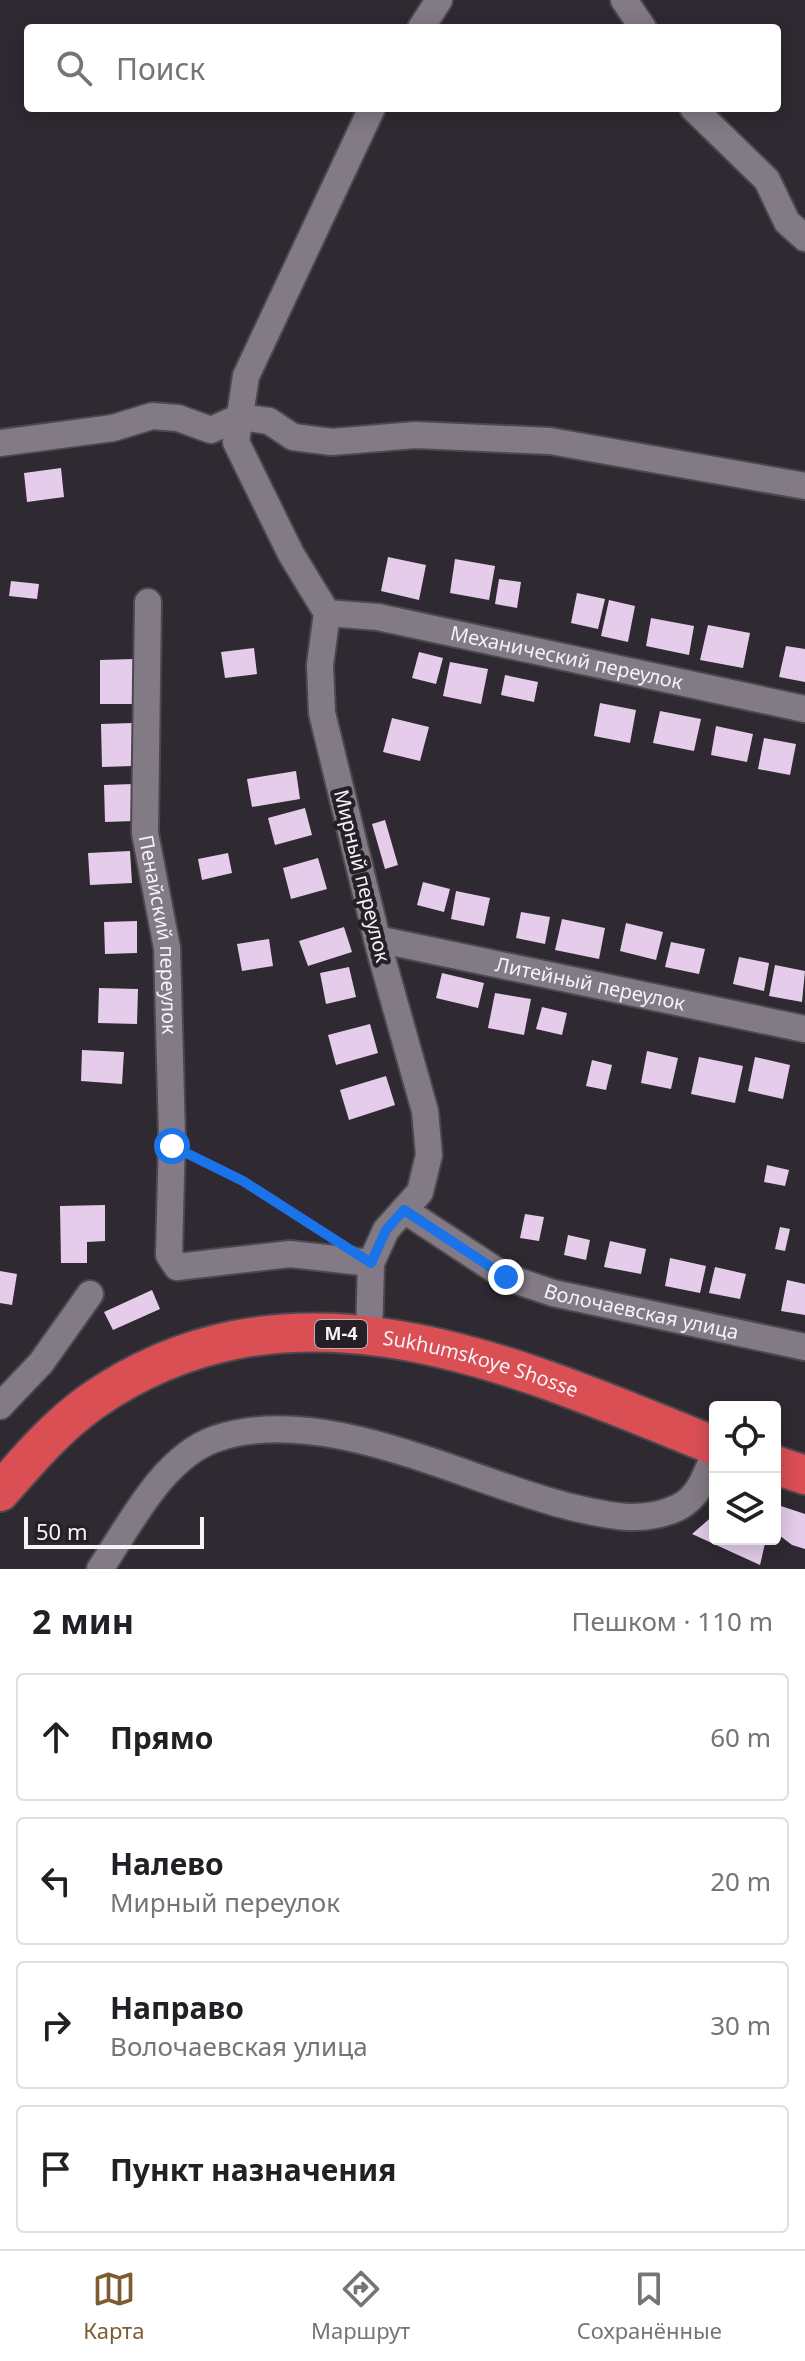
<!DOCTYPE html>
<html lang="ru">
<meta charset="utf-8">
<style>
:root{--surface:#fff;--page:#f6f6f6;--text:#202124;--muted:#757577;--line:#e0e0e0;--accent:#7e5c32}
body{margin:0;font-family:"Noto Sans",sans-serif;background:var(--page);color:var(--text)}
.controls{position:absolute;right:24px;bottom:24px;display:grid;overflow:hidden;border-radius:8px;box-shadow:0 4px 20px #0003}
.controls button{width:72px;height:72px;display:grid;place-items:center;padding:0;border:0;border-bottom:2px solid var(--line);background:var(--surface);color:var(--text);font:40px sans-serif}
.scale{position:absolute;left:24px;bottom:20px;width:180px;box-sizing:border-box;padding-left:8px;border:4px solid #f6f2f7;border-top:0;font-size:22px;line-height:28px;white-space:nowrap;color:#f6f2f7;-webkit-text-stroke:6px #251f27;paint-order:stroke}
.stop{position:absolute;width:24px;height:24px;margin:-18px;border:6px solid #1a73e8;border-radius:50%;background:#fff}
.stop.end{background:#1a73e8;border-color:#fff;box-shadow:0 2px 8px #0008}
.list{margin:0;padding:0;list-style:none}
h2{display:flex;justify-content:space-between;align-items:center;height:104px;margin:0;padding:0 32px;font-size:34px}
h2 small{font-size:26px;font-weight:400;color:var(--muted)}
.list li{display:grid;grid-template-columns:52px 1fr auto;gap:24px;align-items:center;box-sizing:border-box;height:128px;margin:0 16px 16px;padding:0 16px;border:2px solid var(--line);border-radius:8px}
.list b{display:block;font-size:30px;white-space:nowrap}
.list p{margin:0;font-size:26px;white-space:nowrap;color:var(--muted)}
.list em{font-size:26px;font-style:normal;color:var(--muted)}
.icon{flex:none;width:44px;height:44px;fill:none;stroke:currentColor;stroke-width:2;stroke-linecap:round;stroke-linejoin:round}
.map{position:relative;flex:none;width:805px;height:1569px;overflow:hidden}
.search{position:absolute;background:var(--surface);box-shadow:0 4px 20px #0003;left:24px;right:24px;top:24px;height:88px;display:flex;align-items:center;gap:20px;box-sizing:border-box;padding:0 28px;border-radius:8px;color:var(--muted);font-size:30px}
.sheet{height:680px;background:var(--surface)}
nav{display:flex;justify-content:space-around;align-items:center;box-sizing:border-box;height:112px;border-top:2px solid var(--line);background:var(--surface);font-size:22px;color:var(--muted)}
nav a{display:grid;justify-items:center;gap:4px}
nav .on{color:var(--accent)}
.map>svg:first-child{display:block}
.building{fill:#e4ccea}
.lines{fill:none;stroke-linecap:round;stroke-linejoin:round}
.minor-casing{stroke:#4d484e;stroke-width:30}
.highway-casing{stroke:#4d484e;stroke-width:42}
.path{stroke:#716c73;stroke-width:4;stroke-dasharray:2 6;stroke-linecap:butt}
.minor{stroke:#827a84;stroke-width:26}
.highway{stroke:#da4f54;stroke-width:38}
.route{stroke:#1a73e8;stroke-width:10}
.labels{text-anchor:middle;stroke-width:8;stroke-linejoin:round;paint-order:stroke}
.shield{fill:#251f27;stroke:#b7b3b9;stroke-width:2}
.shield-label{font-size:18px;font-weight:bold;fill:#f6f2f7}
.street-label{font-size:20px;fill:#f6f2f7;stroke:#251f27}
</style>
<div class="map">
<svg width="805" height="1569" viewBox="0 0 805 1569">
<rect width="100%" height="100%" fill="#2f2931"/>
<path class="building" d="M61,468L64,497L27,502L24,473Z
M388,557L426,565L419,600L381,591Z
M455,559L495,566L489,600L450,593Z
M499,579L521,582L517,608L495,604Z
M11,581L39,584L37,599L9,596Z
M577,593L605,599L598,629L571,623Z
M609,600L635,606L628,642L601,636Z
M651,618L694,626L689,655L646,646Z
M708,625L750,633L743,668L700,660Z
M786,646L805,649V682L779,677Z
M254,648L257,674L225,678L221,652Z
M419,652L443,658L436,684L412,678Z
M133,659V704H100V660Z
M450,662L488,669L481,704L443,696Z
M505,675L538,682L534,702L501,695Z
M600,703L636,710L630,743L594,736Z
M660,711L701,719L694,751L653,743Z
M392,718L429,727L420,761L383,752Z
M132,723L133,766L102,767L101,724Z
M716,726L753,734L747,762L711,755Z
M764,738L796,744L790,775L758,769Z
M296,771L300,799L252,807L247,779Z
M133,784L134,821L105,822L104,785Z
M305,808L312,835L275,845L268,818Z
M385,820L398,865L385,869L372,824Z
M130,851L132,883L90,885L88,853Z
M228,853L232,873L202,880L198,859Z
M318,858L327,889L291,899L283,868Z
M423,882L450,889L444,912L417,905Z
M456,891L490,898L484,926L451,919Z
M521,912L550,917L545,944L516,938Z
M562,919L605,928L599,959L555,950Z
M137,921V953L105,954L104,922Z
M626,923L663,932L656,960L620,951Z
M344,927L352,952L308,966L299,941Z
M269,939L273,966L242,971L237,944Z
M671,942L705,949L699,974L665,967Z
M739,957L769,963L764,991L733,984Z
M775,965L805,971L802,1002L769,996Z
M349,967L356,997L326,1004L320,973Z
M442,973L484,983L478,1008L436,998Z
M99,988L138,989L137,1024L98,1023Z
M495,993L531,999L524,1035L488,1028Z
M542,1007L567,1013L562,1035L536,1029Z
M370,1024L378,1053L336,1065L328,1035Z
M82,1050L124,1052L122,1084L81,1081Z
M647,1051L678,1058L671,1089L641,1083Z
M699,1057L743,1066L735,1103L691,1094Z
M755,1057L790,1065L783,1099L748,1091Z
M592,1060L612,1065L606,1090L586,1086Z
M386,1076L395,1105L349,1120L340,1090Z
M767,1165L789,1170L785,1186L764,1182Z
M105,1205V1241L87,1242V1263H61L60,1206Z
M525,1214L544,1217L539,1241L520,1238Z
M780,1227L790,1229L785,1251L775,1249Z
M568,1235L590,1240L586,1260L564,1255Z
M610,1241L646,1249L641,1274L604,1267Z
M670,1258L706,1266L700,1293L665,1286Z
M715,1267L746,1274L740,1299L709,1293Z
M0,1271L17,1274L12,1305L0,1303Z
M787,1280L805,1284V1315L781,1311Z
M152,1290L160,1309L113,1330L104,1312Z
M775,1504L805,1514V1549L792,1545L775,1532Z
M715,1514V1539H766L760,1565L692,1534Z"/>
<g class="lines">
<defs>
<g id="minor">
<path d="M624,0L643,28"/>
<path d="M421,28L439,0"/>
<path d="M693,108L767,180L787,222L805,238"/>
<path d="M0,443L113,428L152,416L178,418L211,430L240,417L269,421L293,437L332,442L415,435L550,441L805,486"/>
<path id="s1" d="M148,602L145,833L167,948L172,1136L169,1255L177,1267L290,1254L371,1263"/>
<path id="s2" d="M327,613L378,617L805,709"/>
<path id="s3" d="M377,939L805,1029"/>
<path id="s4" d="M404,1210L506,1277L553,1293L805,1347"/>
<path d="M369,1337L371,1263L386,1230L420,1192L429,1155L425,1111L380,951L322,713L320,665L327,613L291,554L236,442L246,376L372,108"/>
<path d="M0,1406L41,1363L90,1294"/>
<path d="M100,1569C130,1525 162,1458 215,1439C322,1402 461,1479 567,1506C604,1515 643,1525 679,1507C700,1496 706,1474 715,1453"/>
</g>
<g id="highway">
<path d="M775,1465L805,1475"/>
<path id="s5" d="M0,1492C28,1460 56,1427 91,1402C293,1261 514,1365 715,1446"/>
</g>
</defs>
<use href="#minor" class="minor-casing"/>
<use href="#highway" class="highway-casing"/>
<path class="path" d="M195,1157L243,1181L322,1231"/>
<use href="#minor" class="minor"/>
<use href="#highway" class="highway"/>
</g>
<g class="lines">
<path class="route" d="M172,1146L243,1181L371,1263L386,1230L404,1210L506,1277"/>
</g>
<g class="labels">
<rect class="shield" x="315" y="1320" width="52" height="28" rx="6"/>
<g class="shield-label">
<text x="341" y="1340">М-4</text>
</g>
<g class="street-label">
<text dy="7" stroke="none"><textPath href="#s2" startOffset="244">Механический переулок</textPath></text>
<text transform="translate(362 876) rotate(76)" y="7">Мирный переулок</text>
<text dy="7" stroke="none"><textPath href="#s1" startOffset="334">Пенайский переулок</textPath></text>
<text dy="7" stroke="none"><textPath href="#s3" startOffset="218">Литейный переулок</textPath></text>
<text dy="7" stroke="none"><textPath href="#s4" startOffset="262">Волочаевская улица</textPath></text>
<text dy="7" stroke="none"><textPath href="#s5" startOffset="536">Sukhumskoye Shosse</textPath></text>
</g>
</g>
</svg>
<div class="controls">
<button><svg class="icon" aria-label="locate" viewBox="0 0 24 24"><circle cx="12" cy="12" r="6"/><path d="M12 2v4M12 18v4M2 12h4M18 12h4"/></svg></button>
<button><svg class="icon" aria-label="layers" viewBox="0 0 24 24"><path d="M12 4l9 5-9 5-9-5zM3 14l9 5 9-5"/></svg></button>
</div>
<div class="scale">50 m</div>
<div class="stop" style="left:172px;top:1146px"></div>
<div class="stop end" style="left:506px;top:1277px"></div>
<div class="search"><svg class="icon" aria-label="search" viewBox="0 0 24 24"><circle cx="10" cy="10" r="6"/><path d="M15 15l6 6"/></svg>Поиск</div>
</div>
<section class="sheet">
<h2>2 мин<small>Пешком · 110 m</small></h2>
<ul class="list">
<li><svg class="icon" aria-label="ahead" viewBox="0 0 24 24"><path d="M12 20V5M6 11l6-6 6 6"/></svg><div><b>Прямо</b></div><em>60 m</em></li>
<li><svg class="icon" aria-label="left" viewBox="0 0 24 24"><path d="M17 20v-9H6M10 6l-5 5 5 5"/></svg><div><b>Налево</b><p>Мирный переулок</p></div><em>20 m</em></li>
<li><svg class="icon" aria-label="right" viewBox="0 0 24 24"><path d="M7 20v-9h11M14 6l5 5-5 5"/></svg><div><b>Направо</b><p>Волочаевская улица</p></div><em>30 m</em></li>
<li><svg class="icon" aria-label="arrive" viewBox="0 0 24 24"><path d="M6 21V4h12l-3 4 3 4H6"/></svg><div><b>Пункт назначения</b></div></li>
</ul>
</section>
<nav>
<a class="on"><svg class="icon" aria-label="map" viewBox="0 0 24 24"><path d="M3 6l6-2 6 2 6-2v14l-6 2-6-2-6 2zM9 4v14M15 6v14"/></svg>Карта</a>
<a><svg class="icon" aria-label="directions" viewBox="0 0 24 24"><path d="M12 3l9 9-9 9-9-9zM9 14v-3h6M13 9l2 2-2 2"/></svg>Маршрут</a>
<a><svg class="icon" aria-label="saved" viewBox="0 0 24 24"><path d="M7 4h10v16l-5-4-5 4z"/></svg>Сохранённые</a>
</nav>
